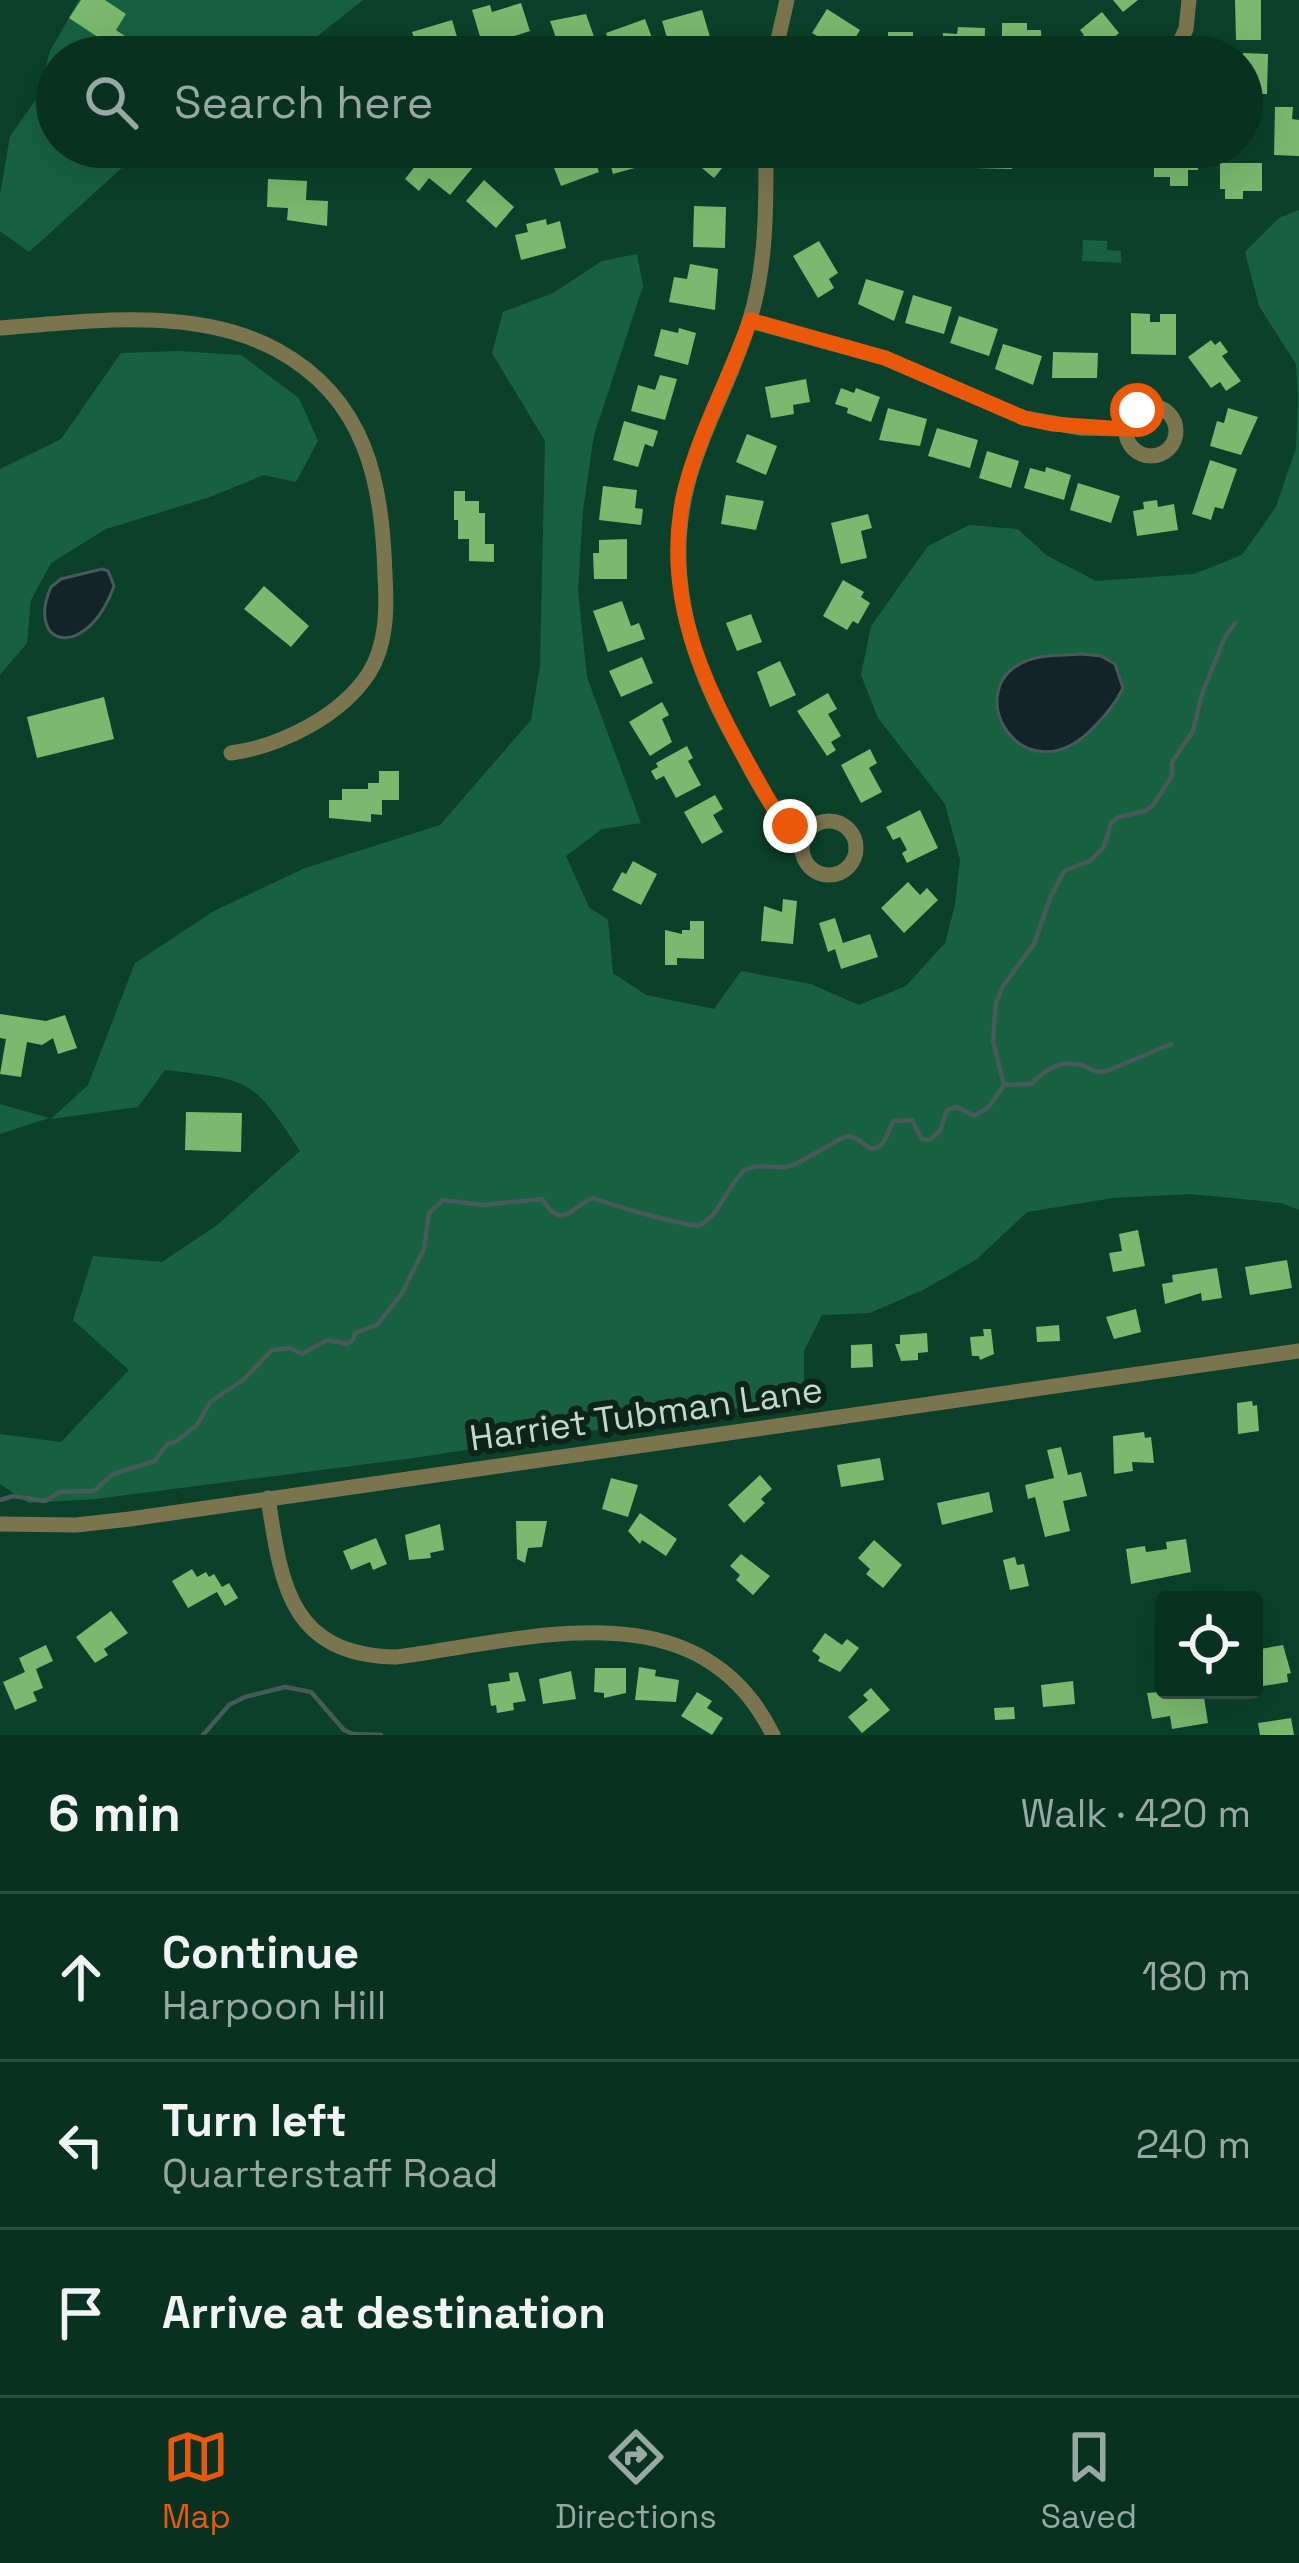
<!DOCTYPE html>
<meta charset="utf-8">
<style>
:root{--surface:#083120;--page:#163d2d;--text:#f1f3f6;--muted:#98a9a5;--line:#294c3e;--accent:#ea580c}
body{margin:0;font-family:"Space Grotesk",sans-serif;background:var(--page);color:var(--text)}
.controls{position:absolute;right:36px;bottom:36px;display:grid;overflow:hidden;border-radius:12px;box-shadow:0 12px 48px #0002}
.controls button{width:108px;height:108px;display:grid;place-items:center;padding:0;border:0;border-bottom:3px solid var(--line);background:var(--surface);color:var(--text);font:60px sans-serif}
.stop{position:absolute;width:36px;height:36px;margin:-27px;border:9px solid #ea580c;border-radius:50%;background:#fff}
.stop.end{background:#ea580c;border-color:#fff;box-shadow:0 3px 12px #0008}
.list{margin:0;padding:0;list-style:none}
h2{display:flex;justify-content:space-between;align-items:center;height:156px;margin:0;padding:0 48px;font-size:51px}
h2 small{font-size:39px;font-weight:400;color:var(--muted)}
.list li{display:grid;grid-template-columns:78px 1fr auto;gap:36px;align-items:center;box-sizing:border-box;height:168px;padding:0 48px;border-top:3px solid var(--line)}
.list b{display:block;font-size:45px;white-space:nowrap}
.list p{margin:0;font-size:39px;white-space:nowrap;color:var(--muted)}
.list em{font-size:39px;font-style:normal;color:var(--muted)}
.icon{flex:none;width:66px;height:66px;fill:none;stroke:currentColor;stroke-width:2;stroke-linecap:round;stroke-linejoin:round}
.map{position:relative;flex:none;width:1299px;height:1735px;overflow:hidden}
.search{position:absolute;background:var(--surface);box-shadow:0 12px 48px #0002;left:36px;right:36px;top:36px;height:132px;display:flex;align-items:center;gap:30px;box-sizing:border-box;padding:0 42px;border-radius:66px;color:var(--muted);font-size:45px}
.sheet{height:660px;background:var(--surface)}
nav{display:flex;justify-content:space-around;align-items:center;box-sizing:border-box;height:168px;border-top:3px solid var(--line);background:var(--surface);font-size:33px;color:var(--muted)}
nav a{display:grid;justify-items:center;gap:6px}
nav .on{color:var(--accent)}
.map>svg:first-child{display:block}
.green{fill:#176141}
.water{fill:#132429;stroke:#475a59;stroke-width:3}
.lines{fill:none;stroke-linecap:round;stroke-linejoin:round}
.stream{stroke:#475a59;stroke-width:4.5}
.building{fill:#7ab96e}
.minor{stroke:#7b754f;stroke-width:15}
.route{stroke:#ea580c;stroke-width:15}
.labels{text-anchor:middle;stroke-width:12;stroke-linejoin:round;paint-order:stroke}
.street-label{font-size:36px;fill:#bfd9ca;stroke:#0e2319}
</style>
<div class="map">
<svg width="1299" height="1735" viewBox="0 0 1299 1735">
<rect width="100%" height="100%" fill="#0b412b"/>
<path class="green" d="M79,0H363L291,57H57V147H145L29,252L0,231V195L10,136L37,98L50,51Z
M1299,210V1210L1281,1203L1190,1194L1113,1198L1027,1212L977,1259L925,1289L870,1313L822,1315L804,1351V1398L414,1458L96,1499L29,1503L0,1484V1434L61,1442L129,1370L73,1320L93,1256L162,1262L216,1226L300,1151C252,1078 251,1080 165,1070L138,1107L51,1119L88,1085L135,963L214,911L305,868L440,825L531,720L540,666L545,441L492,353L503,312L553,293L602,261L637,254L643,286L594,435L583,510L578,591L587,677L641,823L602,829L566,856L589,907L608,920L613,973L646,995L714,1009L741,971L811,984L859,1005L906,986L945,943L955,905L960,860L945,804L878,718L861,675L871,626L928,546L969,525L1018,529L1046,555L1096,581L1194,574L1242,555L1276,507L1296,448L1298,398L1296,364L1259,306L1245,252L1279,218Z
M1083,240L1107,241V250L1121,251V263L1082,261Z
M178,351L241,355L299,398L318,441L296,482L264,475L210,497L106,529L51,563L31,600L27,643L0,675V469L61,439L121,353Z
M0,1104L49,1118L0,1134Z"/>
<path class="water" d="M102,569L108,571L114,586C86,663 25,646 51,587L61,579Z
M1082,654L1101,656L1115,664L1123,688C1116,703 1107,714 1095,726C1024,802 957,689 1026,661C1042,654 1065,656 1082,654Z"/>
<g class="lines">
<path class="stream" d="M1004,1085L1031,1084C1044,1071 1057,1061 1077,1064C1091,1066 1091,1074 1107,1071L1171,1044
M0,1500L13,1496L45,1501L60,1492L94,1491L113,1474L155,1461L167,1444L175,1442L197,1425L210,1402L243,1380L272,1350L290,1348L302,1354L327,1340L347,1344L353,1340L355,1333L377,1325L402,1293L424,1249L429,1213L443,1200L484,1205L542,1199C564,1232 569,1207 593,1198C605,1203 689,1228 699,1225C717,1220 730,1181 745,1170C758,1162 776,1170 790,1166C805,1161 841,1137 847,1136C856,1136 863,1144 871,1149C889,1146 885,1132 894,1121L912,1120L922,1139L930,1140L940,1131L947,1110L957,1107L974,1116L988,1108L1004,1085L993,1041L996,1003L1003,986L1034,944L1050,898L1064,871L1090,861L1104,847L1111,823L1119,817L1145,811L1153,805L1172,776V762L1193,731L1202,694L1225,637L1235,623
M203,1735L229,1705L245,1697L285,1687L311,1692L344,1730L353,1734L381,1735"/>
</g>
<path class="building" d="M81,0H105L126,14L116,30L144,49L139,57H120L122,53L69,18Z
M1113,0H1138L1123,12Z
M1235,0H1261V40H1236Z
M521,3L530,31L483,46L472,10L490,5L492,12Z
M827,9L860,30L846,53L812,33Z
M702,10L710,37L670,48L662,21Z
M1102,12L1119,33L1099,50L1095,46L1085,55L1074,43L1084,35L1080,30Z
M586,14L598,48L563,57L550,21Z
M645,19L655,46L615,57L606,33Z
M452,20L460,47L420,57L412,32Z
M1002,23H1027V30H1041L1042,57H1002Z
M958,27L985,28L984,57H957V50H943V33L957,34Z
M888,32H913V39H928L927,57H888Z
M359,36L383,51L379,57H346Z
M1243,53L1268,54L1267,94H1242Z
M1275,107H1293L1292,119L1299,120V156L1274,155Z
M430,147H452L475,165L450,195L429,178L419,191L405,179Z
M590,147L599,172L561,186L551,160Z
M648,147L653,163L613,174L606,149Z
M693,147H721L732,156L714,178L686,155Z
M806,147H848L847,166L806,165Z
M868,147H909V163H867Z
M919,147H963V168L918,167Z
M972,147H1012V169L972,168Z
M1024,147H1065V168L1023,167Z
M1095,147H1138V164L1095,163Z
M1154,147H1198V170H1188V186H1170V177H1154Z
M1220,163H1262V191H1243V199H1225V189H1220Z
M268,179L307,181L306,200L328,201L327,226L287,220L288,208L267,207Z
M484,180L514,207L496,228L466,201Z
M694,206L726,207L725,248L693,247Z
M546,219L547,225L560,221L566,248L521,260L515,235L528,232L526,224Z
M819,241L838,273L829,279L834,288L818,298L793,256Z
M690,264L718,269L715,310L669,302L674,277L687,279Z
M866,279L904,291L894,321L858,304Z
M913,295L952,307L944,334L905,323Z
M1131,313L1150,314V322H1160V314H1176V355L1131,354Z
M959,316L998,329L989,356L950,343Z
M679,328L696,333L688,365L654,356L661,329L678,333Z
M1211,340L1215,345L1220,341L1228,352L1222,356L1241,381L1226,391L1220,382L1211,388L1188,357Z
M1003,344L1042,356L1033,385L995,369Z
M1053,352L1098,353L1097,378H1052Z
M660,375L677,379L665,420L631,411L638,385L655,390Z
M806,379L810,402L793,405L794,414L771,418L765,387Z
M841,388L854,393L856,388L880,397L871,422L847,413L848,408L835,404Z
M888,408L927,419L920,446L879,440Z
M1228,408L1258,417L1241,455L1210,446L1217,421L1224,423Z
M624,421L658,431L653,447L645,444L638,467L613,460Z
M937,428L978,440L970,468L928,456Z
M747,434L777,446L766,475L736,462Z
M987,451L1019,461L1011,488L979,478Z
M1210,460L1237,469L1223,509L1215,507L1211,520L1192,514Z
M1046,467L1071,475L1064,500L1024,488L1030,468L1045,472Z
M1078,483L1120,496L1111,523L1070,510Z
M603,486L637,490L635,508L643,509L641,525L599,520Z
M454,491H465V501H479V513H485V544H494V562L469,561V539H458V520H454Z
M726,495L764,501L756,530L721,524Z
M1157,500L1158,507L1174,504L1178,530L1137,536L1133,511L1144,509L1143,502Z
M868,514L872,528L861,531L867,558L841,564L831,523Z
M627,539V579H594L593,553H599V540Z
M843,580L864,592L861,597L870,603L858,624L853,621L847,630L823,616Z
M264,586L309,626L291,647L244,609Z
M622,601L631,626L639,623L645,639L608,652L593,611Z
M751,614L762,642L737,651L726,623Z
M642,657L653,683L621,697L609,671Z
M780,661L796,695L770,707L757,672Z
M828,693L837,709L828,714L841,736L831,742L836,750L827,756L797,711Z
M104,697L114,739L37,758L27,717Z
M662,702L669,715L662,719L672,742L650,756L629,722Z
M687,746L693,758L688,761L701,785L676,798L664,776L656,780L651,771L658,767L656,763Z
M870,749L877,763L869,768L882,792L861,803L841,765Z
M379,771H399V800H382V815L371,814V822L329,818V800H342V789H368V783H379Z
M715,795L723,809L713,815L723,832L702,844L684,812Z
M920,810L938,848L907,863L902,853L907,850L900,837L893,840L886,827Z
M633,861L657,874L641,905L612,890L622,872L626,874Z
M908,882L920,895L927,888L938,900L904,933L881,908Z
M783,899L797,901L793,944L761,941L764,906L782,912Z
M835,918L843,943L870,934L878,957L841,969L835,949L828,952L819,923Z
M690,921H704V959L677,958V965H665V930L682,934V930H690Z
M0,1014L46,1021L65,1015L77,1048L58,1054L53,1038L42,1045L27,1042L21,1077L0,1074L6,1039L0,1038Z
M186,1112L242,1113L241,1152L185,1150Z
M1138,1230L1145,1266L1113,1272L1109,1253L1122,1251L1119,1234Z
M1287,1260L1292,1288L1250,1295L1245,1267Z
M1217,1268L1222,1298L1202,1301L1201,1293L1165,1304L1162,1284L1173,1282L1172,1275Z
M1136,1309L1141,1332L1114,1339L1106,1317Z
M1059,1325L1060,1341L1037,1342L1036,1327Z
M983,1329H991L994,1354L980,1360L979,1356H972L970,1337L984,1336Z
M927,1333L928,1352L918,1353V1360L901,1361L895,1344H900V1335Z
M872,1344L873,1367L851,1368V1345Z
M1252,1401L1253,1406L1257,1405L1259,1431L1238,1434L1237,1403Z
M1144,1432L1145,1438L1151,1437L1154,1463L1132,1462L1133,1471L1114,1474L1113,1436Z
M1061,1447L1068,1475L1081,1472L1087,1496L1063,1501L1070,1531L1045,1537L1035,1497L1028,1499L1025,1485L1054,1478L1047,1450Z
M880,1458L884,1480L841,1487L837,1465Z
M760,1475L772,1489L761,1499L765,1503L744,1523L728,1505Z
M611,1478L638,1485L628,1517L602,1509Z
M989,1492L993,1512L942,1525L937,1503Z
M640,1513L677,1539L666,1556L642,1540L640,1544L628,1531Z
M516,1521H547L542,1547L528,1548L525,1563L517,1559Z
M440,1524L444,1550L430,1553L431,1558L409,1560L405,1535Z
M376,1538L387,1564L373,1570L370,1562L351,1570L343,1551Z
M1186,1539L1191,1572L1131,1584L1126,1549L1145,1546L1146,1552L1167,1549L1166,1542Z
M874,1540L902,1565L883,1588L866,1574L870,1569L858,1558Z
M741,1554L770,1576L753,1595L736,1580L740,1575L730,1566Z
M1015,1557L1017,1565L1024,1564L1029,1586L1010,1590L1003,1560Z
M192,1569L197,1577L206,1572L209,1577L214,1574L222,1587L229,1583L238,1598L225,1606L217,1592L188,1608L172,1581Z
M111,1611L128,1633L104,1649L108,1655L95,1663L76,1637Z
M825,1633L842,1645L847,1639L859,1648L840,1672L818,1661L820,1657L812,1651Z
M46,1645L53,1661L36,1669L43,1688L33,1692L37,1701L15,1710L3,1682L25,1672L19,1658Z
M1283,1645L1291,1673L1287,1674L1288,1682L1263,1686L1254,1650Z
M639,1667L656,1670L655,1676L679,1680L676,1702L635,1700Z
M595,1668H626V1693L604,1698V1693L594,1692Z
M571,1671L576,1699L543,1704L539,1679Z
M518,1672L526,1701L513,1703L514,1710L497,1713L496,1705L491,1706L488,1684L510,1681L509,1673Z
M1073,1681L1075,1704L1043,1707L1041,1685Z
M871,1688L890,1710L862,1733L848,1717L868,1700L863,1695Z
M1182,1690L1183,1695L1203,1691L1208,1723L1172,1729L1170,1716L1152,1719L1147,1693Z
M697,1692L712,1701L707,1708L723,1718L712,1735L681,1716Z
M1014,1707L1015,1719L995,1720L994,1708Z
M1291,1718L1294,1735H1260L1258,1723Z"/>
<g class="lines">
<path class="minor" d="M774,57L787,0
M1173,57L1186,29L1189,0
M766,147C766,205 767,263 750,319C736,369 710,414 694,463C660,561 687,655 736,742C755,776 770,815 805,835
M750,321L885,358L1024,418L1081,428L1125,429
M0,328C89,321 196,306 277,350C367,399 382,483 385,575C387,607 387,645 369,673C341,716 281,746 231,753
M1126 431a25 25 0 1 1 50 0a25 25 0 1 1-50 0Z
M802 848a27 27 0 1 1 54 0a27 27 0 1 1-54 0Z
M268,1498C281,1583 289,1655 396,1657C528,1640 699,1584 773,1735
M0,1524L76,1525L130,1519L1299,1351"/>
</g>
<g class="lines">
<path class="route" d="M790,826L776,813C720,713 657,614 684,493C698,434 730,378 750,320L885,358L1024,418L1052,424L1125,429L1137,410"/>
</g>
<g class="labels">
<g class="street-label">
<text transform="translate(646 1413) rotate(-8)" y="13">Harriet Tubman Lane</text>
</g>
</g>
</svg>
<div class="controls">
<button><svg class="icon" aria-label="locate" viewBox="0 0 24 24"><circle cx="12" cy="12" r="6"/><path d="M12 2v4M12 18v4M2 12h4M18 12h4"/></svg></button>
</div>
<div class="stop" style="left:1137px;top:410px"></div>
<div class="stop end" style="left:790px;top:826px"></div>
<div class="search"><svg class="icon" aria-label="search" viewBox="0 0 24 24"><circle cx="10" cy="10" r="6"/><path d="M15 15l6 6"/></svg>Search here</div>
</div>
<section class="sheet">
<h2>6 min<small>Walk · 420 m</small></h2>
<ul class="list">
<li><svg class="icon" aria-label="ahead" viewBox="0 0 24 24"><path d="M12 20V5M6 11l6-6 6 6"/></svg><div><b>Continue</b><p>Harpoon Hill</p></div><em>180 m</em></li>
<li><svg class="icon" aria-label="left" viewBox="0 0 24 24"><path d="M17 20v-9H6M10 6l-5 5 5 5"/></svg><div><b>Turn left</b><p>Quarterstaff Road</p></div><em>240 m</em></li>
<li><svg class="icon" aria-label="arrive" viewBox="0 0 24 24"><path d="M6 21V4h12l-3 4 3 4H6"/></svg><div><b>Arrive at destination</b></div></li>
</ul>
</section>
<nav>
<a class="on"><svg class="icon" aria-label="map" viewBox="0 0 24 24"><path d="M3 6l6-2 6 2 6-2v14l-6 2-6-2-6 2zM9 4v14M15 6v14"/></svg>Map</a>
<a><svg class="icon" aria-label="directions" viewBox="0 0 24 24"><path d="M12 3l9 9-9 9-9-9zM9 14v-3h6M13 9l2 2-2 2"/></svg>Directions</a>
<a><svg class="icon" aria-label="saved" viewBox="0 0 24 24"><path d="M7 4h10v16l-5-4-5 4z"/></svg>Saved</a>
</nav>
